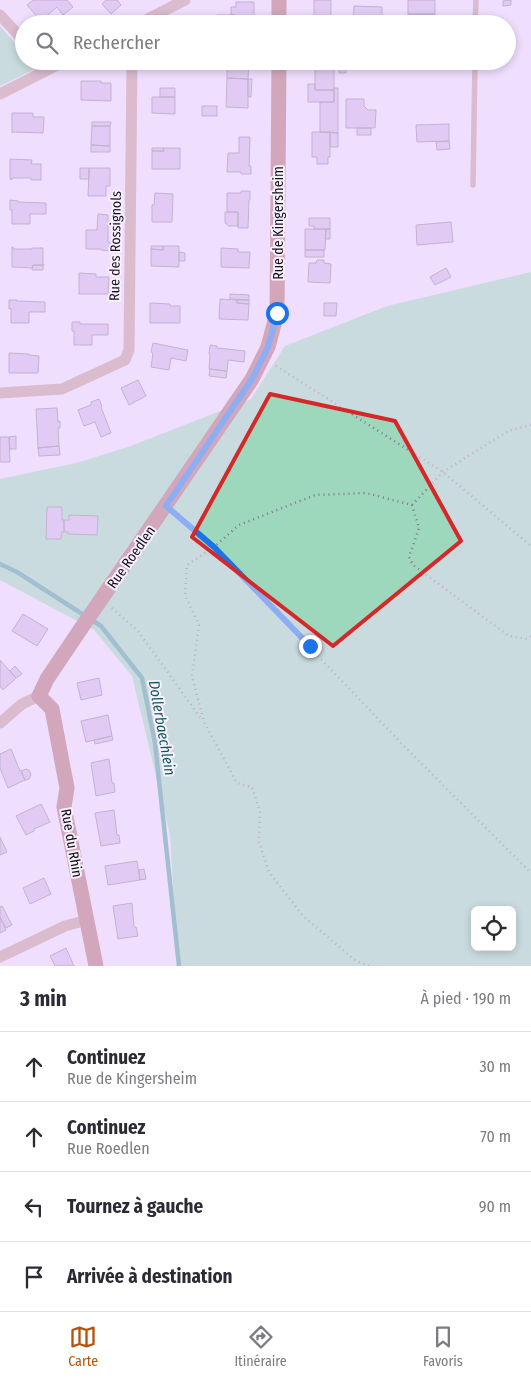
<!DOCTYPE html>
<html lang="fr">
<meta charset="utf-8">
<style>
:root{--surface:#fff;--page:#f7f7f7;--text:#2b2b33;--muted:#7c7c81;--line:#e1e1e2;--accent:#b45309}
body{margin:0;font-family:"Fira Sans Condensed",sans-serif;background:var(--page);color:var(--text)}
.controls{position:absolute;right:15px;bottom:15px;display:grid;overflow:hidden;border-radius:8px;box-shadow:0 2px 8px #0003}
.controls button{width:45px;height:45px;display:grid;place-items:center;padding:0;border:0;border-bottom:1px solid var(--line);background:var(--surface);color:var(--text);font:25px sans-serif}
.stop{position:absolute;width:15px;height:15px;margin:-11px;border:4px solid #1a73e8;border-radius:50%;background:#fff}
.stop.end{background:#1a73e8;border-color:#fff;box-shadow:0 1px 5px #0008}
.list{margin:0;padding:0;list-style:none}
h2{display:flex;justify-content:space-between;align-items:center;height:65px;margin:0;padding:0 20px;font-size:21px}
h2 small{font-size:16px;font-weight:400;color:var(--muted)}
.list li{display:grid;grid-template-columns:32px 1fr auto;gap:15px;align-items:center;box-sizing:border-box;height:70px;padding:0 20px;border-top:1px solid var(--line)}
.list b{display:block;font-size:19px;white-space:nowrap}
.list p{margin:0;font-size:16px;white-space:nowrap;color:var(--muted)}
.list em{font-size:16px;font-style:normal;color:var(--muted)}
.icon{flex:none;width:28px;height:28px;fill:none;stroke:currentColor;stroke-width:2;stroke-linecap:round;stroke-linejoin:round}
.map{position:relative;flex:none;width:531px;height:966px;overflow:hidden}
.search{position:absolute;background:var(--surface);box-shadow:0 2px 8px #0003;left:15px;right:15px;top:15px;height:55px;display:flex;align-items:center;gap:12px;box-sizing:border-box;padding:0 18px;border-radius:28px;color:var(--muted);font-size:19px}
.sheet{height:345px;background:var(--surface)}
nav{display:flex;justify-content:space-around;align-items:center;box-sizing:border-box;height:70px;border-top:1px solid var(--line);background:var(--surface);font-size:14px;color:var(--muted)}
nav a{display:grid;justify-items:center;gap:2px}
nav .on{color:var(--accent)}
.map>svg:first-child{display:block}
.green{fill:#9dd8bd;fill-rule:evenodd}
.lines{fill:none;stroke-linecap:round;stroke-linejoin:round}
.stream{stroke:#459999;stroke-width:4.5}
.building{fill:#d0b3e8;stroke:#8d7e9a}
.path{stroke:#82768b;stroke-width:2.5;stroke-dasharray:1 4;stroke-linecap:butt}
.lane{stroke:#c49094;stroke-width:5.5}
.street{stroke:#c49094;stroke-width:11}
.secondary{stroke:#af656d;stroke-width:15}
.route{stroke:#1a73e8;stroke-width:6}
.marked{fill:none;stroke:#d62828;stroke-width:4;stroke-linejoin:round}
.labels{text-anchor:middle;stroke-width:4;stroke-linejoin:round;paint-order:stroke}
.street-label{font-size:14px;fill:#130d17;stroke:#f7f0fd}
.water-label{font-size:15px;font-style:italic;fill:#0f5758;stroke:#f7f0fd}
</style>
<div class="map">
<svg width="531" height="966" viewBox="0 0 531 966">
<rect width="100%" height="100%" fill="#efdefe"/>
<path class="green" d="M0,26L24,53V61H31L37,68L0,86Z
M531,272V966H178L170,835L132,676L94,630L0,580V479L76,463L128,447L251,399L285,346L387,306ZM475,910H512V947H475Z"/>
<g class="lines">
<path class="stream" d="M0,564L17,572L101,626L142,678L155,743L179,966"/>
</g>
<path class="building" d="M33,0H67L73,7L63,15L57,7L41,21L27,5Z
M106,0H117L121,5L111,14L102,4Z
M314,0H331V21H322V24H314Z
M408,0H435V14H408Z
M511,0V5L503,6V1Z
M236,2H254V20L235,19V15H231V7H236Z
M354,6L382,7V24H353Z
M408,14H435V21H408Z
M217,15H235V24H217Z
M153,61H183V69H153Z
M183,61H192L191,69H183Z
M227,61H249L248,79L227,78Z
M315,61H334V90H315Z
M339,61H346V73H339Z
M227,78L248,79V108L226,107Z
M248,79H252L251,97H248Z
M81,81H101V83H111V101L81,100Z
M308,84H315V90H334V102H308Z
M160,88H175V97H160Z
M334,88H338V133L320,132V102H334Z
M152,97H175V114L152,113Z
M346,99H364V106L368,110H376L375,128H346Z
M202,106H217V116H202Z
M12,113H33V117H44L43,133L14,132L12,133Z
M92,122H111L110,126H92Z
M449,124V141L417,142L416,125Z
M92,126H110V146L91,145Z
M357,128H371V135H357Z
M312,132H330V157H328V164H317V157H312Z
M330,132L338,133V147H330Z
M239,137H250L249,166H251V174H241V172H227L228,153H239Z
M449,141L450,149L437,150L436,142Z
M91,145L110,146V152H91Z
M152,148H163L164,151H152Z
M163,148H180V169H152V151H164Z
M10,159L32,160L31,164H41V180H31V178H12V180L10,179Z
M80,168H89V179H80Z
M89,168H110V186H106V196H88Z
M241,191H250V200H249L248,228H238V212H227V193H241Z
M155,193L173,194L172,222H152V205H154Z
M10,200L18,201V202L46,203V214H30V224H12V210H10Z
M225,212H238V226H229L225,223Z
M98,214L108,215V242H110V251L101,250L100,249H86V230H97Z
M309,218H330V229H314V226H309Z
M451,222L453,242L417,245L416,225Z
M305,229H326L325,250H305Z
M326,229H330V239H325Z
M151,246H163V250L151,249Z
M163,246H179V267L151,266V249L163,250Z
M12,247H13V249H32V248H43V263L44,265H33L32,268L12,267Z
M221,248L238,249V252H250L249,268L221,267Z
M305,250H324V257H305Z
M179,252L185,253V261H179Z
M317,260H324V263L331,264L330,283L308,282L309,263H316Z
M33,265H43V270H32Z
M446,268L451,277L435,285L430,277Z
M79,273L96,274V277H109L108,294H79Z
M230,294L249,295V300L230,299Z
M220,299L237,300V303L249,304L248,320L219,319Z
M9,300H17V301L45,302V312H29V323H11V308L9,309Z
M237,300H249V304L237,303Z
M150,303L170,304V306H180V323H150Z
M324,303H337L336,316H324Z
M72,322H80V324H108V335H92V345H74V331H72Z
M153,343L188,350L186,361L171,358L169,370L151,367L153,353L151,352Z
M210,345L217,346V348L245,351L244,362L228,360L227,371L209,369L210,355L209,354Z
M9,353L29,354V355L39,356L38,373H9Z
M210,369L227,371L226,378L209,376Z
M138,380L146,396L129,405L121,388Z
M99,399L102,406L101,407L111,433L101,437L95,422L84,426L78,410L91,405V402Z
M57,408L58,422L60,421V428H58L59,446L38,448L36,409Z
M16,436V449H10L9,437Z
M0,437H9L10,462H0Z
M59,446L60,455L39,456L38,448Z
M47,507H62V520H64V532H62L61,539H46Z
M69,515L98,516L97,535L68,534V532H64V520H69Z
M23,614L48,629L37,646L12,631Z
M0,660L16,678L3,690L0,686Z
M15,666L22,674L16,678L10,671Z
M99,678L102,695L81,700L77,683Z
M108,715L112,736L86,742L81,721Z
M112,736L113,740L95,744L94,740Z
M11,749L20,771H21L25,780L8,788L0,768V754Z
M109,759L112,783H114L115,792L96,796L91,763Z
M26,769L29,770L31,775L29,779L25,780L21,771Z
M41,804L50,822L34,829V831L26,835L16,816Z
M114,810L117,835H119L120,843L101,846L95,813Z
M0,837L7,852L0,855Z
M137,861L140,880L108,885L105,866Z
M144,869L146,879L140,880L139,870Z
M44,878L51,894L30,904L23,888Z
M132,903L134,927H136L138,936L118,939L113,906Z
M2,906L12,925L6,928L0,917V907Z
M0,917L6,930L0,933Z
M66,948L74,966H55L50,956Z"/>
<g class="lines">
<path class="path" d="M276,366L443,472L531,546
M412,505L443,472L508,431L531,425
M176,515L214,547L403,745L531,873
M112,608L138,631L202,720
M369,966L356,961L303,916L269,872L259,842L260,812L252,787L237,783L204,722L192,676L199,625L185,595L187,565L214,547L239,525L315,495L366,493L412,505L419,528L409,557L413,565L509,636L527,639L531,636"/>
<path class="lane" d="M475,24L476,0
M473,185L475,61"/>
<path class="street" d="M0,15L24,41
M138,24L185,0
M0,94L65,61
M0,393L62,389L125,360L129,350L132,61
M0,723L22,704L39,696
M0,957L65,926L87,920"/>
<path class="secondary" d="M279,24V0
M96,966L64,807L67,788L52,709L39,696L47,679L80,630L252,379L268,347L277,313L279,61"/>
</g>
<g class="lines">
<path class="route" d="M277,313L268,347L252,379L166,506L214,547L310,646"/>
</g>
<path d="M0 0H531V966H0ZM270,394L395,421L461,541L333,646L192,537Z" fill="#efdefe" fill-opacity=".55" fill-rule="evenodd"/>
<path class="marked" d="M270,394L395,421L461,541L333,646L192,537Z"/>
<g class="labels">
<g class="street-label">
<text transform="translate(278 223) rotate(-90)" y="5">Rue de Kingersheim</text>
<text transform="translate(115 246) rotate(-89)" y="5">Rue des Rossignols</text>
<text transform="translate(131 557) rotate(-55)" y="5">Rue Roedlen</text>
<text transform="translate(72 843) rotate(80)" y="5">Rue du Rhin</text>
</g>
<g class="water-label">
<text transform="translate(162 728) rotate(80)" y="5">Dollerbaechlein</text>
</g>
</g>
</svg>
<div class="controls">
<button><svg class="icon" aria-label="locate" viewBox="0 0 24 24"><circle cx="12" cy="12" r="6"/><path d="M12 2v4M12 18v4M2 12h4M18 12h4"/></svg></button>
</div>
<div class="stop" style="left:277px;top:313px"></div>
<div class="stop end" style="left:310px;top:646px"></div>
<div class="search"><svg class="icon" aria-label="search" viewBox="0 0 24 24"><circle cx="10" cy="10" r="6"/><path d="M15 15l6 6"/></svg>Rechercher</div>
</div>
<section class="sheet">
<h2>3 min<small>À pied · 190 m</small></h2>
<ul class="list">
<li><svg class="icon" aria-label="ahead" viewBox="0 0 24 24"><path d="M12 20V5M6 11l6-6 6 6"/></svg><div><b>Continuez</b><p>Rue de Kingersheim</p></div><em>30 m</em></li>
<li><svg class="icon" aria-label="ahead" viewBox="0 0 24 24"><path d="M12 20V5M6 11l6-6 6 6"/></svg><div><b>Continuez</b><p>Rue Roedlen</p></div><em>70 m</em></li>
<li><svg class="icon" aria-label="left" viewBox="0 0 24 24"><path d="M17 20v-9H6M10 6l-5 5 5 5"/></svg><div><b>Tournez à gauche</b></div><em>90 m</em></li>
<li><svg class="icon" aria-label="arrive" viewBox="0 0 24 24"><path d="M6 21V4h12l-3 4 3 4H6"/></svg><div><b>Arrivée à destination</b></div></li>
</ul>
</section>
<nav>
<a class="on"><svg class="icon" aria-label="map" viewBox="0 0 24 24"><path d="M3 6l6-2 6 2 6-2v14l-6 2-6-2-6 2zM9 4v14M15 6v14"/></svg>Carte</a>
<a><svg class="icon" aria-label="directions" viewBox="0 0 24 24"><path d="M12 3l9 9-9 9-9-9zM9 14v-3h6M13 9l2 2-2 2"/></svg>Itinéraire</a>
<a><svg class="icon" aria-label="saved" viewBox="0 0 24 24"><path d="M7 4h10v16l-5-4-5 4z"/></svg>Favoris</a>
</nav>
